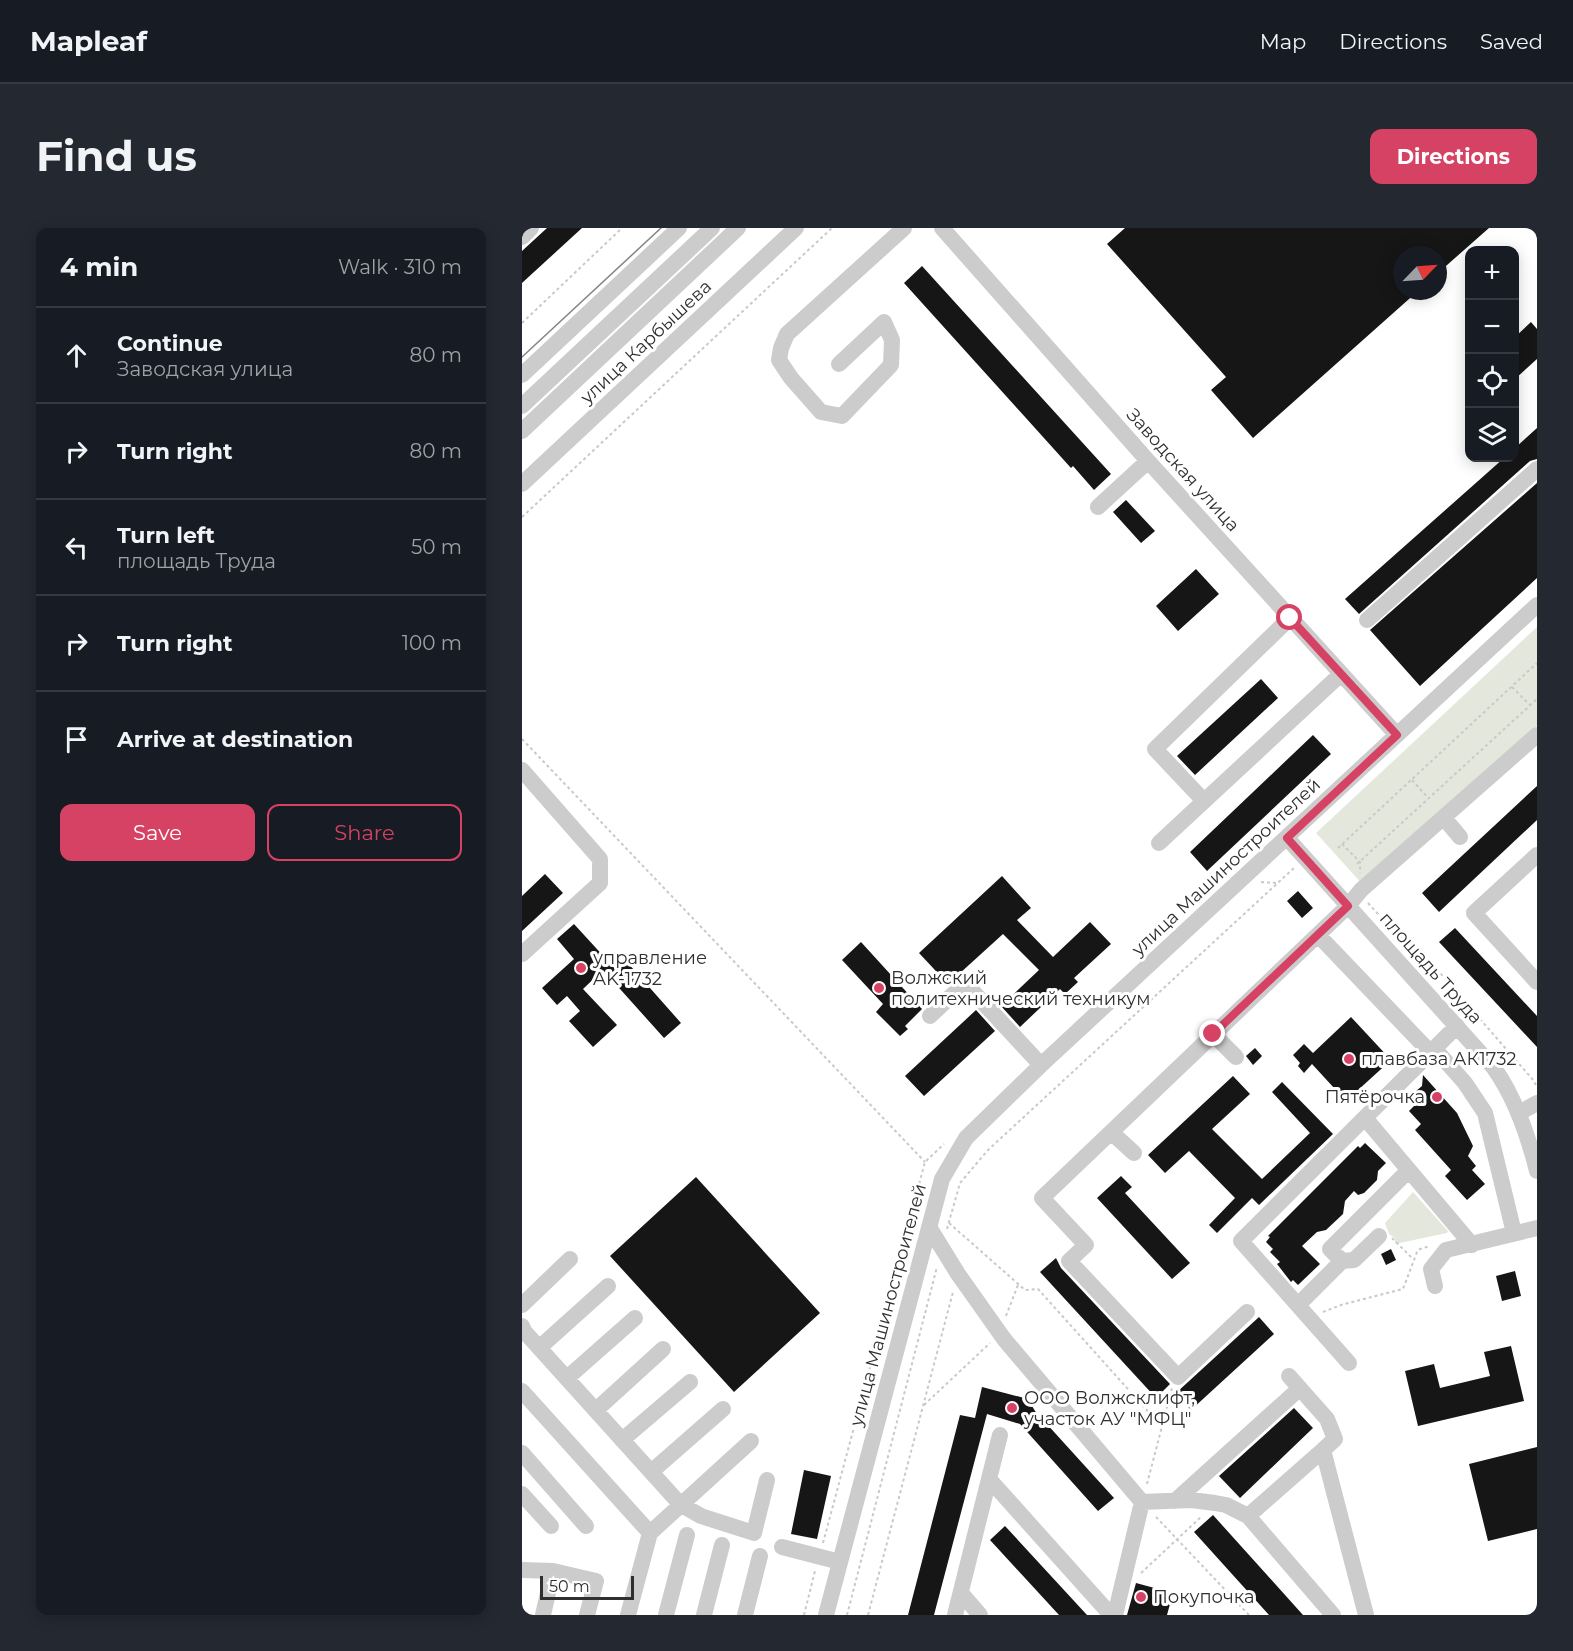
<!DOCTYPE html>
<meta charset="utf-8">
<style>
:root{--surface:#171b24;--page:#242831;--text:#f1f3f6;--muted:#9ea1a6;--line:#363941;--accent:#d64263}
body{margin:0;font-family:Montserrat,sans-serif;background:var(--page);color:var(--text)}
.controls{position:absolute;right:18px;top:18px;display:grid;overflow:hidden;border-radius:12px;box-shadow:0 3px 15px #0003}
.controls button{width:54px;height:54px;display:grid;place-items:center;padding:0;border:0;border-bottom:2px solid var(--line);background:var(--surface);color:var(--text);font:30px sans-serif}
.compass{position:absolute;left:871px;top:18px;width:54px;height:54px;border-radius:50%;background:var(--surface);box-shadow:0 3px 15px #0003;rotate:65deg}
.scale{position:absolute;left:18px;bottom:15px;width:94px;box-sizing:border-box;padding-left:6px;border:3px solid #2f2f2f;border-top:0;font-size:16px;line-height:21px;white-space:nowrap;color:#2f2f2f;-webkit-text-stroke:4px #fff;paint-order:stroke}
.stop{position:absolute;width:18px;height:18px;margin:-14px;border:4px solid #d64263;border-radius:50%;background:#fff}
.stop.end{background:#d64263;border-color:#fff;box-shadow:0 2px 6px #0008}
.list{margin:0;padding:0;list-style:none}
h2{display:flex;justify-content:space-between;align-items:center;height:78px;margin:0;padding:0 24px;font-size:26px}
h2 small{font-size:20px;font-weight:400;color:var(--muted)}
.list li{display:grid;grid-template-columns:39px 1fr auto;gap:18px;align-items:center;box-sizing:border-box;height:96px;padding:0 24px;border-top:2px solid var(--line)}
.list b{display:block;font-size:22px;white-space:nowrap}
.list p{margin:0;font-size:20px;white-space:nowrap;color:var(--muted)}
.list em{font-size:20px;font-style:normal;color:var(--muted)}
.actions{display:flex;gap:12px;padding:18px 24px}
.actions a{flex:1;padding:14px 0;border:2px solid var(--accent);border-radius:12px;text-align:center;font-size:21px;color:var(--accent)}
.actions .main{background:var(--accent);color:#fff}
.icon{flex:none;width:33px;height:33px;fill:none;stroke:currentColor;stroke-width:2;stroke-linecap:round;stroke-linejoin:round}
.map{position:relative;flex:none;width:1015px;height:1387px;overflow:hidden;border-radius:12px}
header{display:flex;align-items:center;gap:36px;box-sizing:border-box;height:84px;padding:0 30px;background:var(--surface);border-bottom:2px solid var(--line)}
header strong{font-size:28px}
nav{display:flex;gap:33px;margin-inline-start:auto;font-size:21px}
.intro{display:flex;align-items:center;justify-content:space-between;box-sizing:border-box;height:144px;padding:0 36px}
h1{margin:0;font-size:42px}
.button{padding:15px 27px;border-radius:12px;background:var(--accent);color:#fff;font-size:21px;font-weight:700}
main{display:flex;gap:36px;padding:0 36px}
aside{flex:1;background:var(--surface);border-radius:12px;box-shadow:0 3px 15px #0003}
.map>svg:first-child{display:block}
.green{fill:#e4e8dc}
.building{fill:#161616}
.lines{fill:none;stroke-linecap:round;stroke-linejoin:round}
.path{stroke:#c9c9c9;stroke-width:2;stroke-dasharray:3 3;stroke-linecap:butt}
.minor{stroke:#ccc;stroke-width:16}
.tram{stroke:#848484;stroke-width:1.5}
.route{stroke:#d64263;stroke-width:8}
.poi-dot{fill:#d64263;stroke:#fff;stroke-width:2}
.labels{text-anchor:middle;stroke-width:6;stroke-linejoin:round;paint-order:stroke}
.street-label{font-size:18px;fill:#2f2f2f;stroke:#fff}
.poi-label{font-size:18px;fill:#2f2f2f;stroke:#fff;text-anchor:start}
</style>
<header>
<strong>Mapleaf</strong>
<nav><a>Map</a><a>Directions</a><a>Saved</a></nav>
</header>
<div class="intro"><h1>Find us</h1><a class="button">Directions</a></div>
<main>
<aside>
<h2>4 min<small>Walk · 310 m</small></h2>
<ul class="list">
<li><svg class="icon" aria-label="ahead" viewBox="0 0 24 24"><path d="M12 20V5M6 11l6-6 6 6"/></svg><div><b>Continue</b><p>Заводская улица</p></div><em>80 m</em></li>
<li><svg class="icon" aria-label="right" viewBox="0 0 24 24"><path d="M7 20v-9h11M14 6l5 5-5 5"/></svg><div><b>Turn right</b></div><em>80 m</em></li>
<li><svg class="icon" aria-label="left" viewBox="0 0 24 24"><path d="M17 20v-9H6M10 6l-5 5 5 5"/></svg><div><b>Turn left</b><p>площадь Труда</p></div><em>50 m</em></li>
<li><svg class="icon" aria-label="right" viewBox="0 0 24 24"><path d="M7 20v-9h11M14 6l5 5-5 5"/></svg><div><b>Turn right</b></div><em>100 m</em></li>
<li><svg class="icon" aria-label="arrive" viewBox="0 0 24 24"><path d="M6 21V4h12l-3 4 3 4H6"/></svg><div><b>Arrive at destination</b></div></li>
</ul>
<div class="actions"><a class="main">Save</a><a>Share</a></div>
</aside>
<div class="map">
<svg width="1015" height="1387" viewBox="0 0 1015 1387">
<rect width="100%" height="100%" fill="#fff"/>
<path class="green" d="M1015,399V498L842,658L794,605Z
M891,964L926,1003L925,1005L873,1016V1010L867,1006L863,995Z"/>
<path class="building" d="M25,0H60L0,55V23Z
M603,0H967L916,45V27H880V63H896L731,210L689,162L704,149L585,16Z
M400,38L589,246L572,262L551,238L549,240L382,55Z
M1009,94L1015,101V131L993,151V109Z
M1015,200V231L1008,233L837,386L823,371L982,230H993V220Z
M1015,255V350L898,458L848,402Z
M604,272L633,303L619,315L591,284Z
M674,341L697,366L656,403L634,378Z
M739,451L756,470L673,547L655,528Z
M791,507L809,526L685,643L668,624Z
M1015,558V592L917,684L900,665Z
M23,646L41,665L0,703V668Z
M480,648L509,680L495,692L531,729L568,694L589,716L552,750L556,754L543,766L538,761L498,799L479,778L517,742L481,706L426,756L397,725Z
M776,663L791,680L780,690L765,673Z
M52,696L95,743L105,734L159,795L142,810L81,742L61,761L95,797L71,819L47,793L58,783L45,768L35,777L20,760L52,731L35,711Z
M933,700L1015,788V819L917,714Z
M339,714L400,781L383,798L386,801L378,808L354,784L361,776L320,732Z
M454,782L473,803L402,868L383,848Z
M829,789L869,832L824,873L790,836L782,845L776,838L778,835L771,827L782,816L791,825Z
M733,820L740,828L731,837L724,828Z
M901,847L935,885L951,918L946,928L954,938L950,942L963,956L945,972L923,948L929,942L893,902L899,896L887,883L895,875L888,868L900,858Z
M711,848L728,866L690,901L740,951L788,905L750,864L760,854L811,906L737,977L730,970L695,1005L687,997L713,970L667,923L643,945L626,927Z
M843,915L864,935L856,943L855,952L842,965L836,967L832,963L823,973L821,986L804,1002L795,1004L780,1018L798,1036L776,1057L771,1052L769,1054L755,1036L758,1034L748,1024L751,1021L744,1014L748,1009L746,1008L836,918L838,920Z
M599,948L610,959L603,965L668,1035L650,1051L575,970Z
M174,949L298,1085L212,1164L88,1028Z
M869,1021L874,1032L864,1037L859,1026Z
M534,1030L539,1040L648,1156L634,1170L518,1044Z
M993,1043L999,1068L980,1073L974,1048Z
M737,1089L752,1106L669,1182L654,1165Z
M989,1118L1002,1173L896,1198L883,1143L912,1136L918,1160L968,1148L962,1124Z
M460,1159L506,1171L513,1183L592,1270L576,1283L498,1196L465,1186L412,1387H386L438,1187L453,1190Z
M772,1180L791,1200L718,1270L697,1248Z
M1015,1219V1301L966,1313L947,1236Z
M282,1242L309,1248L295,1311L269,1306Z
M691,1287L781,1387H747L672,1304Z
M483,1298L565,1387H537L468,1312Z
M614,1355L651,1365L645,1387H605Z"/>
<g class="lines">
<path class="path" d="M0,95L100,0
M0,289L310,0
M990,459L1008,477
M0,511L403,934
M890,552L906,570
M820,616L838,634V645
M816,620L1015,435
M835,636L1015,471
M739,654L754,655
M846,675L877,709L897,721L1012,853L1015,860
M427,995L503,1062L516,1061L640,1199
M425,1001L438,955L466,922L772,640
M870,1010L891,1031
M801,1084L819,1077L881,1061L895,1024L898,1021L908,1018
M484,1088L496,1057
M402,1177L468,1115
M625,1256L650,1160
M634,1289L727,1387
M301,1315L403,934L422,916
M619,1345L680,1288
M282,1387L293,1343
M325,1387L415,1039
M346,1387L431,1064"/>
<path class="minor" d="M420,0L626,233L875,507
M0,9L9,0
M317,136L362,94L370,112L369,137L320,188L299,184L269,150L257,132L259,120L265,106L382,0
M0,147L157,0
M0,178L190,0
M0,203L216,0
M0,256L274,0
M576,279L626,233
M845,392L1015,241
M0,542L78,631V655L0,726
M682,573L633,521L768,390
M922,590L938,609
M765,610L972,840C994,871 1006,907 1015,943
M637,615L819,446
M1015,627L952,685L1015,754
M796,707L908,824
M408,788L443,755L519,837
M691,806L714,829
M912,820L943,855L963,885L992,1005
M997,885L1015,875
M843,890L950,1017
M589,904L612,925
M407,999L436,1046L482,1111L620,1274
M820,1033L832,1032L857,1008
M913,1058L909,1041L924,1022L1015,1000
M0,1077L48,1031
M776,1077L820,1033L808,1021L887,942
M725,1084L656,1149L547,1033L564,1017L520,970L826,678L839,662L1015,507
M0,1098L2,1103L158,1276L179,1288L232,1305L245,1252
M17,1120L86,1058
M827,1135L719,1013L935,798
M767,1148L805,1191L813,1211L801,1222
M45,1150L113,1090
M0,1163L128,1305
M74,1182L141,1121
M100,1212L168,1154
M0,1225L64,1298
M129,1244L201,1181
M467,1251L589,1387
M0,1266L29,1298
M653,1273L777,1161
M620,1274L669,1272L693,1275L704,1277L726,1288L811,1387
M726,1288L801,1222L844,1387
M260,1319L318,1334
M0,1342L31,1343L74,1353L65,1387
M439,1365L458,1387
M21,1387L31,1343
M106,1387L128,1305L229,1213
M144,1387L165,1307
M182,1387L200,1317
M223,1387L238,1328
M304,1387L420,951L444,910L519,837L1015,377
M433,1387L478,1207
M593,1387L620,1274"/>
<path class="tram" d="M0,129L139,0"/>
</g>
<g class="lines">
<path class="route" d="M691,806L826,678L765,610L875,507L768,390"/>
</g>
<g class="poi-dot">
<circle cx="59" cy="740" r="6"/>
<circle cx="357" cy="760" r="6"/>
<circle cx="827" cy="831" r="6"/>
<circle cx="915" cy="869" r="6"/>
<circle cx="490" cy="1180" r="6"/>
<circle cx="619" cy="1369" r="6"/>
</g>
<g class="labels">
<g class="street-label">
<text transform="translate(124 114) rotate(-43)" y="6">улица Карбышева</text>
<text transform="translate(661 242) rotate(48)" y="6">Заводская улица</text>
<text transform="translate(704 639) rotate(-43)" y="6">улица Машиностроителей</text>
<text transform="translate(909 740) rotate(48)" y="6">площадь Труда</text>
<text transform="translate(366 1077) rotate(-75)" y="6">улица Машиностроителей</text>
</g>
<g class="poi-label">
<text x="71" y="736">управление<tspan x="71" dy="21">AK-1732</tspan></text>
<text x="369" y="756">Волжский<tspan x="369" dy="21">политехнический техникум</tspan></text>
<text x="839" y="837">плавбаза АК1732</text>
<text x="903" y="875" text-anchor="end">Пятёрочка</text>
<text x="502" y="1176">ООО Волжсклифт,<tspan x="502" dy="21">участок АУ "МФЦ"</tspan></text>
<text x="631" y="1375">Покупочка</text>
</g>
</g>
</svg>
<div class="controls">
<button>+</button>
<button>−</button>
<button><svg class="icon" aria-label="locate" viewBox="0 0 24 24"><circle cx="12" cy="12" r="6"/><path d="M12 2v4M12 18v4M2 12h4M18 12h4"/></svg></button>
<button><svg class="icon" aria-label="layers" viewBox="0 0 24 24"><path d="M12 4l9 5-9 5-9-5zM3 14l9 5 9-5"/></svg></button>
</div>
<svg class="compass" viewBox="-18 -18 36 36"><path d="M0-13l5 13h-10z" fill="#e53935"/><path d="M0 13l5-13h-10z" fill="#9ea1a6"/></svg>
<div class="scale">50 m</div>
<div class="stop" style="left:768px;top:390px"></div>
<div class="stop end" style="left:691px;top:806px"></div>
</div>
</main>
